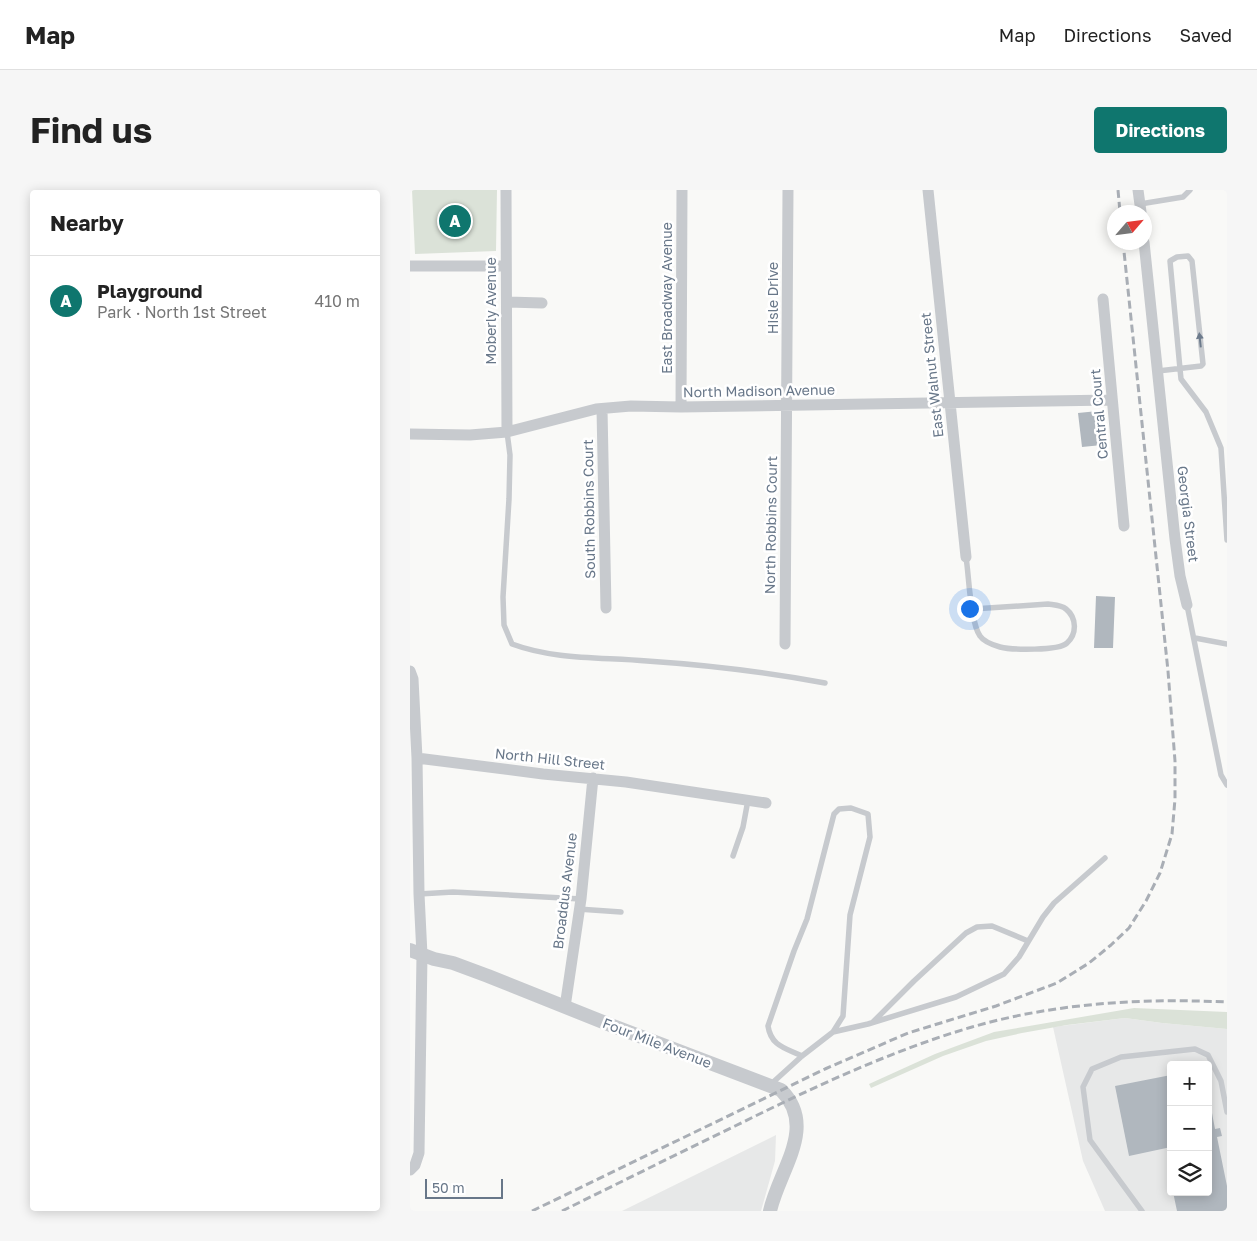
<!DOCTYPE html>
<meta charset="utf-8">
<style>
:root{--surface:#fff;--page:#f6f6f6;--text:#222;--muted:#767676;--line:#e0e0e0;--accent:#0f766e}
body{margin:0;font-family:"Golos Text",sans-serif;background:var(--page);color:var(--text)}
.controls{position:absolute;right:15px;bottom:15px;display:grid;overflow:hidden;border-radius:5px;box-shadow:0 2px 12px #0003}
.controls button{width:45px;height:45px;display:grid;place-items:center;padding:0;border:0;border-bottom:1px solid var(--line);background:var(--surface);color:var(--text);font:25px sans-serif}
.compass{position:absolute;left:697px;top:15px;width:45px;height:45px;border-radius:50%;background:var(--surface);box-shadow:0 2px 12px #0003;rotate:62deg}
.scale{position:absolute;left:15px;bottom:12px;width:78px;box-sizing:border-box;padding-left:5px;border:2px solid #687789;border-top:0;font-size:14px;line-height:18px;white-space:nowrap;color:#687789;-webkit-text-stroke:4px #fff;paint-order:stroke}
.you{position:absolute;left:559px;top:418px;width:18px;height:18px;margin:-12px;border:4px solid #fff;border-radius:50%;background:#1a73e8;box-shadow:0 0 0 8px #1a73e833}
.badge{display:grid;place-items:center;width:32px;height:32px;border-radius:50%;background:var(--accent);color:#fff;font-size:16px;font-weight:700}
.pin{position:absolute;translate:-50% -50%;border:2px solid #fff;box-shadow:0 1px 5px #0006}
.list{margin:0;padding:0;list-style:none}
h2{display:flex;justify-content:space-between;align-items:center;height:65px;margin:0;padding:0 20px;font-size:21px}
h2 small{font-size:16px;font-weight:400;color:var(--muted)}
.list li{display:grid;grid-template-columns:32px 1fr auto;gap:15px;align-items:center;box-sizing:border-box;height:90px;padding:0 20px;border-top:1px solid var(--line)}
.list b{display:block;font-size:19px;white-space:nowrap}
.list p{margin:0;font-size:16px;white-space:nowrap;color:var(--muted)}
.list em{font-size:16px;font-style:normal;color:var(--muted)}
.icon{flex:none;width:28px;height:28px;fill:none;stroke:currentColor;stroke-width:2;stroke-linecap:round;stroke-linejoin:round}
.map{position:relative;flex:none;width:817px;height:1021px;overflow:hidden;border-radius:5px}
header{display:flex;align-items:center;gap:30px;box-sizing:border-box;height:70px;padding:0 25px;background:var(--surface);border-bottom:1px solid var(--line)}
header strong{font-size:24px}
nav{display:flex;gap:28px;margin-inline-start:auto;font-size:18px}
.intro{display:flex;align-items:center;justify-content:space-between;box-sizing:border-box;height:120px;padding:0 30px}
h1{margin:0;font-size:35px}
.button{padding:12px 22px;border-radius:5px;background:var(--accent);color:#fff;font-size:18px;font-weight:700}
main{display:flex;gap:30px;padding:0 30px}
aside{flex:1;background:var(--surface);border-radius:5px;box-shadow:0 2px 12px #0003}
.map>svg:first-child{display:block}
.built{fill:#e7e8e8;fill-rule:evenodd}
.green{fill:#dbe2d8}
.building{fill:#b0b7be}
.lines{fill:none;stroke-linecap:round;stroke-linejoin:round}
.service{stroke:#c7cace;stroke-width:5.5}
.minor{stroke:#c7cace;stroke-width:11}
.tertiary{stroke:#c7cace;stroke-width:14}
.rail{stroke:#a9aeb5;stroke-width:3;stroke-dasharray:8 4;stroke-linecap:butt}
.oneway{fill:#6d7b8c}
.labels{text-anchor:middle;stroke-width:5;stroke-linejoin:round;paint-order:stroke}
.street-label{font-size:14px;fill:#687789;stroke:#fff}
</style>
<header>
<strong>Map</strong>
<nav><a>Map</a><a>Directions</a><a>Saved</a></nav>
</header>
<div class="intro"><h1>Find us</h1><a class="button">Directions</a></div>
<main>
<aside>
<h2>Nearby<small></small></h2>
<ul class="list">
<li><span class="badge">A</span><div><b>Playground</b><p>Park · North 1st Street</p></div><em>410 m</em></li>
</ul>
</aside>
<div class="map">
<svg width="817" height="1021" viewBox="0 0 817 1021">
<rect width="100%" height="100%" fill="#f9f9f7"/>
<path class="built" d="M715,828L752,833L817,839V1021H695L673,971L643,837ZM761,875H798V1002H761Z
M366,945L365,971L351,1021H212Z"/>
<path class="green" d="M2,0H87L86,61L5,64Z
M724,818L817,822V839L752,833L715,828L657,835L612,843L576,851L533,866L461,898L459,894L525,864L584,842Z"/>
<path class="building" d="M688,221L692,255L672,257L668,223Z
M686,406L705,407L703,458H684Z
M761,885V957L719,966L705,896Z
M802,923L805,939L810,938L812,946L807,947L817,996V1021H767L763,1002H798V924Z"/>
<g class="lines">
<path class="service" d="M730,14L773,7L780,0
M748,181L791,176L793,174L782,71L778,66L767,67L760,71L770,179L771,189L796,222L811,258L817,350
M97,242L100,265L99,309L93,407L94,435L102,454C145,470 192,467 237,471C297,475 356,482 415,493
M556,367L557,375C559,391 561,434 570,446C574,452 583,455 590,457C601,460 649,461 657,453C667,444 667,428 656,419C651,415 644,415 638,414L563,419
M777,415L811,585L817,595
M785,448L817,454
M323,666L333,637L338,610
M9,704L43,702L171,709
M168,719L211,722
M463,832L504,791L556,743L567,737L582,736L618,751
M423,842L458,834L546,807L594,784L609,767L633,727L644,713L695,668
M360,895L392,866L423,842L433,826L440,725L460,647L458,624L441,618L429,619L424,624L397,729L384,761L358,836C361,856 375,858 392,866
M732,1021L680,950L673,897L682,879L711,867L785,859L798,865L811,891L817,922"/>
<path class="minor" d="M96,0L97,242
M518,0L556,367
M728,0L731,22
M734,52L765,349L770,386L777,415
M0,76H96
M693,109L714,336
M97,112L132,113
M271,217L272,0
M192,219L196,418
M0,244L60,245L97,242L186,219L221,216L271,217L702,210
M375,454L378,0
M0,481L3,489L7,568L9,704L12,765L9,963L5,975L0,980
M7,568L133,584L216,592L356,613
M155,817L171,709L183,588"/>
<path class="tertiary" d="M0,760L24,769L43,773L78,786L203,836L371,900C408,937 369,980 360,1021"/>
<path class="rail" d="M708,0L710,22
M122,1021L415,879L498,843L586,816L647,793L679,773L701,755L719,738L736,711L750,683L762,644L765,609V571L758,481L713,52
M152,1021C209,993 267,964 325,936C402,898 480,861 562,837C645,813 732,808 817,812"/>
</g>
<defs><path id="oneway-solid" d="M-6-.8H1V-3.2L6.5 0L1 3.2V.8H-6Z" transform="scale(1.25)"/></defs>
<use class="oneway" href="#oneway-solid" transform="translate(790 150) rotate(-96)"/>
<g class="labels">
<g class="street-label">
<text transform="translate(257 108) rotate(-90)" y="5">East Broadway Avenue</text>
<text transform="translate(363 108) rotate(-90)" y="5">Hisle Drive</text>
<text transform="translate(81 121) rotate(-90)" y="5">Moberly Avenue</text>
<text transform="translate(522 185) rotate(-96)" y="5">East Walnut Street</text>
<text transform="translate(349 201) rotate(-1)" y="5">North Madison Avenue</text>
<text transform="translate(689 224) rotate(-95)" y="5">Central Court</text>
<text transform="translate(179 319) rotate(-91)" y="5">South Robbins Court</text>
<text transform="translate(778 324) rotate(83)" y="5">Georgia Street</text>
<text transform="translate(361 335) rotate(-89)" y="5">North Robbins Court</text>
<text transform="translate(140 569) rotate(6)" y="5">North Hill Street</text>
<text transform="translate(155 701) rotate(-83)" y="5">Broaddus Avenue</text>
<text transform="translate(247 853) rotate(21)" y="5">Four Mile Avenue</text>
</g>
</g>
</svg>
<div class="controls">
<button>+</button>
<button>−</button>
<button><svg class="icon" aria-label="layers" viewBox="0 0 24 24"><path d="M12 4l9 5-9 5-9-5zM3 14l9 5 9-5"/></svg></button>
</div>
<svg class="compass" viewBox="-18 -18 36 36"><path d="M0-13l5 13h-10z" fill="#e53935"/><path d="M0 13l5-13h-10z" fill="#767676"/></svg>
<div class="scale">50 m</div>
<div class="you"></div>
<div class="pin badge" style="left:45px;top:31px">A</div>
</div>
</main>
